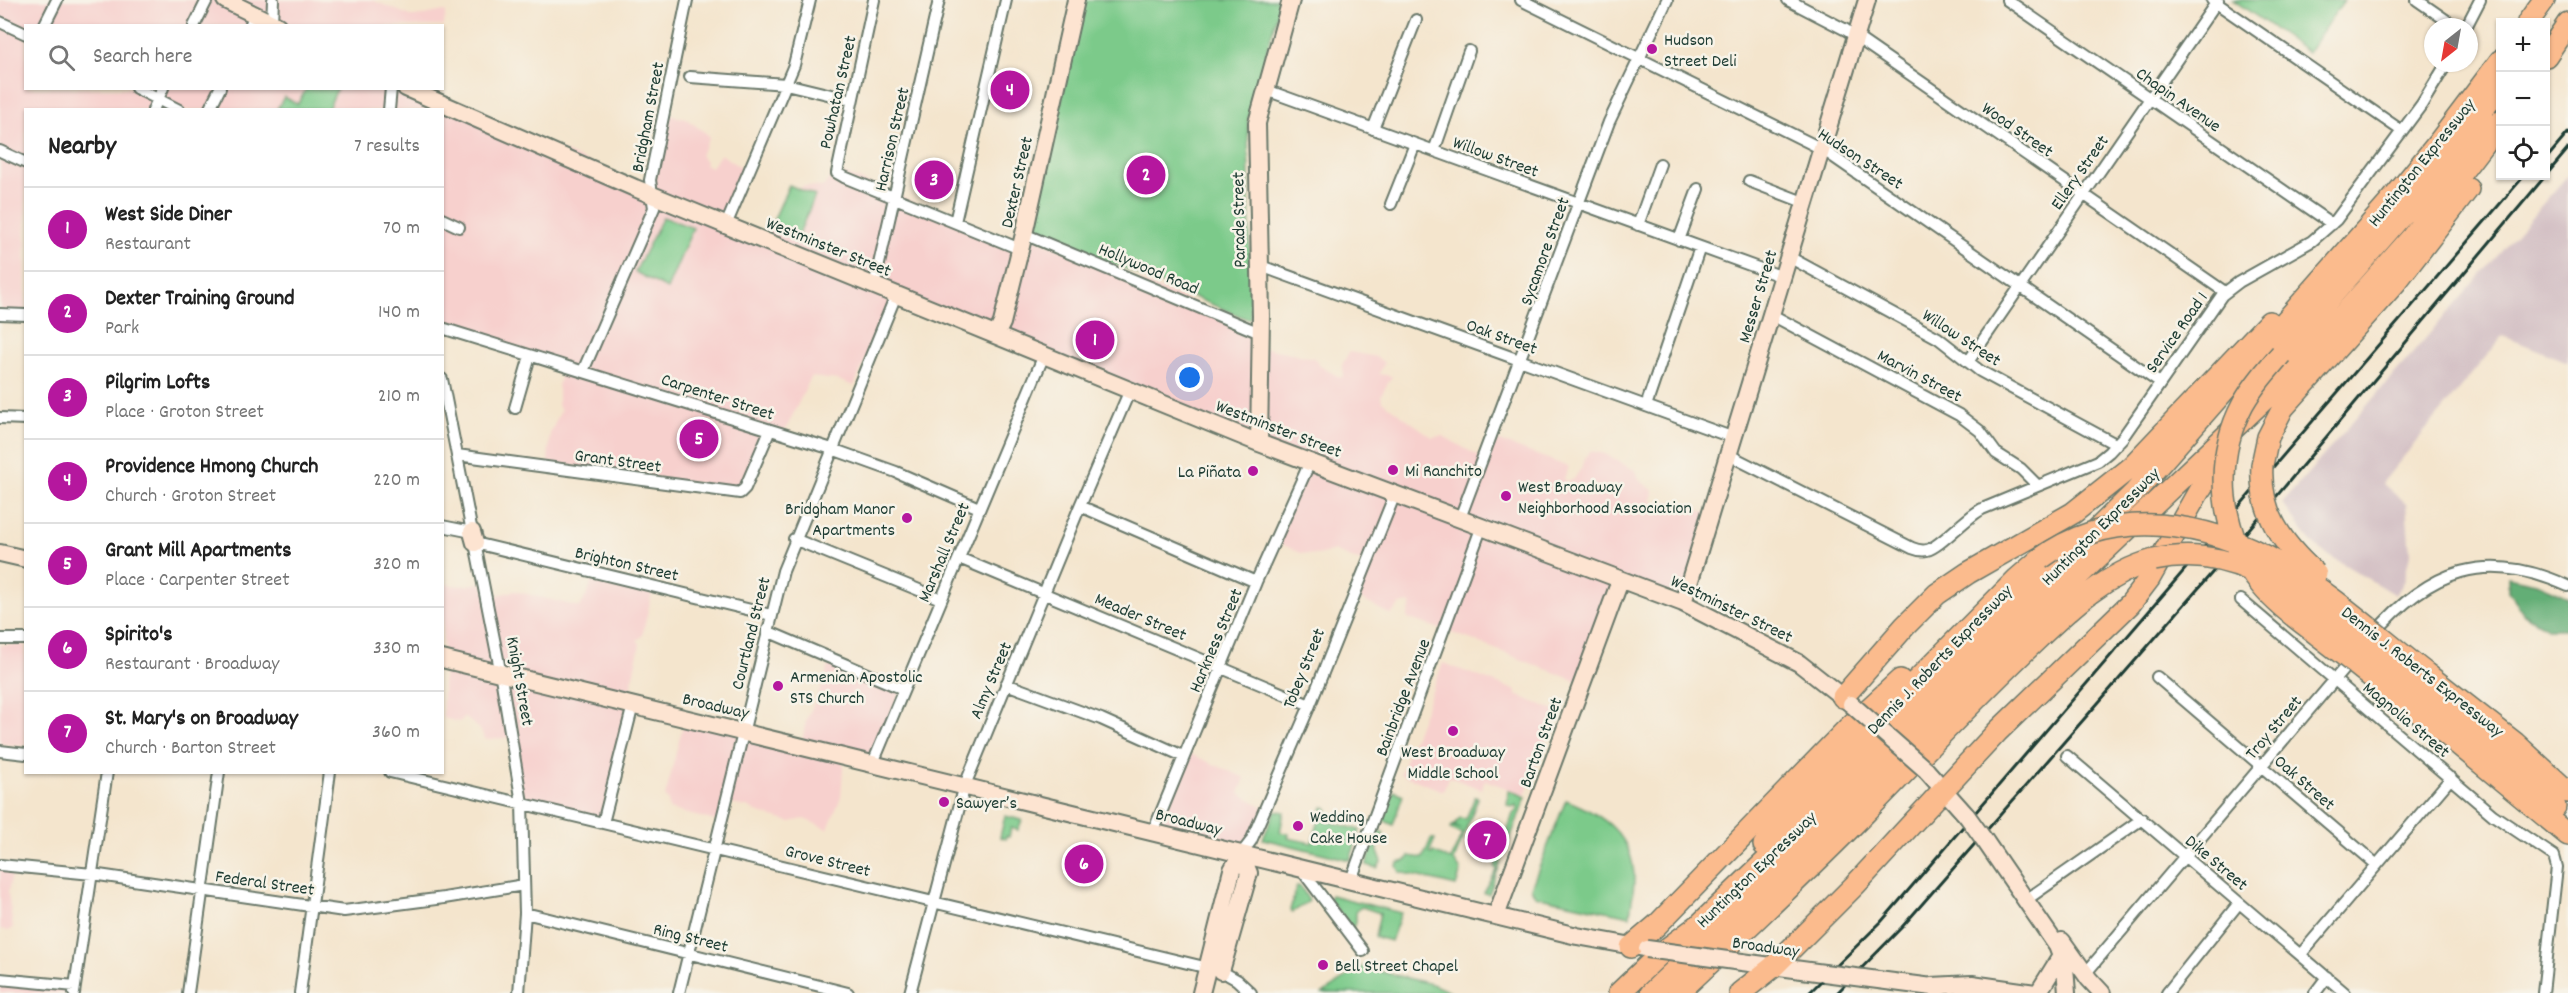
<!DOCTYPE html>
<meta charset="utf-8">
<style>
:root{--surface:#fff;--page:#f2f2f2;--text:#222;--muted:#767676;--line:#e0e0e0;--accent:#b5179e}
body{margin:0;font-family:Dekko,sans-serif;background:var(--page);color:var(--text)}
.controls{position:absolute;right:18px;top:18px;display:grid;overflow:hidden;border-radius:0px;box-shadow:0 2px 4px #0004}
.controls button{width:54px;height:54px;display:grid;place-items:center;padding:0;border:0;border-bottom:2px solid var(--line);background:var(--surface);color:var(--text);font:30px sans-serif}
.compass{position:absolute;left:2424px;top:18px;width:54px;height:54px;border-radius:50%;background:var(--surface);box-shadow:0 2px 4px #0004;rotate:211deg}
.you{position:absolute;left:1190px;top:378px;width:21px;height:21px;margin:-15px;border:4px solid #fff;border-radius:50%;background:#1a73e8;box-shadow:0 0 0 9px #1a73e833}
.badge{display:grid;place-items:center;width:39px;height:39px;border-radius:50%;background:var(--accent);color:#fff;font-size:20px;font-weight:700}
.pin{position:absolute;translate:-50% -50%;border:3px solid #fff;box-shadow:0 2px 6px #0006}
.list{margin:0;padding:0;list-style:none}
h2{display:flex;justify-content:space-between;align-items:center;height:78px;margin:0;padding:0 24px;font-size:26px}
h2 small{font-size:20px;font-weight:400;color:var(--muted)}
.list li{display:grid;grid-template-columns:39px 1fr auto;gap:18px;align-items:center;box-sizing:border-box;height:84px;padding:0 24px;border-top:2px solid var(--line)}
.list b{display:block;font-size:22px;white-space:nowrap}
.list p{margin:0;font-size:20px;white-space:nowrap;color:var(--muted)}
.list em{font-size:20px;font-style:normal;color:var(--muted)}
.icon{flex:none;width:33px;height:33px;fill:none;stroke:currentColor;stroke-width:2;stroke-linecap:round;stroke-linejoin:round}
.map{position:relative;flex:none;width:2568px;height:993px;overflow:hidden}
.search{position:absolute;background:var(--surface);box-shadow:0 2px 4px #0004;left:24px;top:24px;width:420px;height:66px;display:flex;align-items:center;gap:15px;box-sizing:border-box;padding:0 21px;border-radius:0px;color:var(--muted);font-size:22px}
.panel{position:absolute;background:var(--surface);box-shadow:0 2px 4px #0004;left:24px;top:108px;width:420px;height:666px;border-radius:0px}
.map>svg:first-child{display:block}
.built{fill:#f7d0cd}
.industrial{fill:#d2bec3}
.green{fill:#7bca8a;stroke:#4d845f;stroke-width:1.5}
.forest{fill:#64ae76;stroke:#427655;stroke-width:1.5}
.lines{fill:none;stroke-linecap:round;stroke-linejoin:round}
.street-casing{stroke:#6a786a;stroke-width:14}
.secondary-casing{stroke:#6a786a;stroke-width:20}
.highway-casing{stroke:#6a786a;stroke-width:24}
.street{stroke:#fff;stroke-width:10}
.secondary{stroke:#fde4d1;stroke-width:16}
.highway{stroke:#fbbb8d;stroke-width:21}
.rail{stroke:#1f3d34;stroke-width:3}
.secondary-bridge-casing{stroke:#6a786a;stroke-width:20;stroke-linecap:butt}
.highway-bridge-casing{stroke:#6a786a;stroke-width:24;stroke-linecap:butt}
.secondary-bridge{stroke:#fde4d1;stroke-width:16}
.highway-bridge{stroke:#fbbb8d;stroke-width:21}
.poi-dot{fill:#b5179e;stroke:#f7f3e8;stroke-width:2}
.labels{text-anchor:middle;stroke-width:5;stroke-linejoin:round;paint-order:stroke}
.poi-label{font-size:18px;fill:#1f3d34;stroke:#f7f3e8;text-anchor:start}
.street-label{font-size:18px;fill:#1f3d34;stroke:#f7f3e8}
</style>
<div class="map">
<svg width="2568" height="993" viewBox="0 0 2568 993">
<rect width="100%" height="100%" fill="#f7f3e8"/>
<filter id="ink" filterUnits="userSpaceOnUse"><feTurbulence type="fractalNoise" baseFrequency=".0167" numOctaves="2"/><feDisplacementMap in="SourceGraphic" scale="12" xChannelSelector="R" yChannelSelector="G"/><feConvolveMatrix kernelMatrix="1 2 1 2 8 2 1 2 1" color-interpolation-filters="sRGB"/></filter>
<filter id="wash" filterUnits="userSpaceOnUse"><feTurbulence type="fractalNoise" baseFrequency=".008" numOctaves="4" result="noise"/><feDisplacementMap in="SourceGraphic" scale="24" xChannelSelector="R" yChannelSelector="G"/><feGaussianBlur stdDeviation="1.35" result="paint"/><feColorMatrix in="noise" values="0 0 0 0 0 0 0 0 0 0 0 0 0 0 0 0 0 1.4 0 .05"/><feComposite in="paint" operator="in"/></filter>
<g filter="url(#wash)">
<rect width="100%" height="100%" fill="#f4e5cd"/>
<path class="built" d="M0,0H372L413,17L444,11L446,13L443,28L442,26H26V88L422,89L647,188L666,115L685,118L707,134L709,139L700,155L706,161L705,164L711,167L721,154L735,164L747,169L728,219L766,236L787,199L796,195L802,186L823,187L836,170L1017,244L1023,234L1259,329L1261,347L1314,358L1320,366L1341,378L1344,374L1342,365L1349,352L1377,357L1384,363L1379,374L1392,376L1381,395L1382,401L1432,437L1443,436L1480,457L1491,438L1569,467L1564,478L1567,482L1574,479L1582,467L1585,457L1591,451L1605,454L1636,471L1640,481L1653,490L1652,501L1661,510L1669,501L1709,513L1683,599L1624,578L1581,683L1467,638L1407,618L1412,603L1400,604L1391,615L1353,595L1364,563L1334,551L1317,555L1301,553L1275,541L1309,462L894,296L854,386L838,380L811,377L784,433L770,428L744,490L548,462L550,434L561,410L558,405V385L564,365L443,327L442,110H26L25,313H0Z
M593,573L653,589L642,636L637,640L640,644L628,699L632,704L603,821L524,801L510,737L486,740L479,729L465,717L459,722L443,718V584L461,586L482,583L489,597L515,591L580,607L589,591Z
M0,645H25V746L0,744Z
M830,660L901,689L874,758L844,755L841,797L828,829L804,819L790,822L759,813L747,807L726,803L719,822L669,809L668,800L665,797L685,717L802,742L806,721L824,681Z
M1443,663L1517,691L1516,695L1557,711L1525,795L1485,780L1481,789L1449,777L1443,791L1400,774Z
M1186,752L1245,778L1239,793L1267,809L1249,851L1154,828Z
M0,863L14,865L8,892L13,927L9,931L0,929Z
M0,978L75,987V993H0Z"/>
<path class="industrial" d="M2568,175V362L2503,336L2382,483L2406,504L2410,554L2404,580L2395,595L2322,551L2311,542L2282,503Z"/>
<path class="green" d="M1084,0H1281L1248,120L1251,318L1247,319L1031,230Z
M2233,0H2344L2308,52Z
M306,89H337L328,109H277L284,97L298,104Z
M789,185L815,196L797,238L771,226Z
M663,217L693,228L667,289L635,272Z
M1509,790L1526,797L1489,894L1484,893L1497,870L1495,867L1513,814L1517,810L1516,805L1512,807L1507,805Z
M1394,791L1403,795L1393,825L1383,820Z
M1475,797L1478,798L1454,861L1461,871L1456,886L1400,872L1397,866L1398,863L1406,861L1409,856L1423,858L1431,839H1435L1429,853L1432,854L1433,852L1451,860L1462,834L1450,829L1452,826L1461,829L1454,825L1460,818L1466,819Z
M1566,800C1602,814 1634,835 1634,879C1634,891 1631,904 1630,916L1535,896L1531,888Z
M1323,807L1328,809L1324,820L1360,830L1350,860L1263,839L1275,810L1284,812L1280,832L1289,834L1288,838L1312,843Z
M1005,816L1022,820L1018,830L1011,828L1009,837L1006,836V839L1000,837Z
M1379,831L1384,833L1377,849L1382,861L1377,868L1366,865Z
M1297,886L1301,887L1309,901L1293,912L1290,910Z
M1331,895L1401,913L1391,941L1375,937L1380,913L1362,907L1356,910V923L1352,928L1329,899Z
M1361,967L1432,984L1452,993H1323Z"/>
<path class="forest" d="M2508,577L2536,583L2568,597V629H2548L2524,614L2508,591Z"/>
</g>
<g filter="url(#ink)">
<g class="lines">
<defs>
<path id="street" d="M874,0L837,173L844,177L1020,249
M1521,0L1822,149L2160,383
M1788,0L1846,30L2225,292
M2007,0L2332,224
M2212,0L2402,131
M2417,0L2456,27
M0,22L26,34
M272,23L273,0
M44,26L57,0
M194,26L207,0
M250,26L255,14
M2466,27L2480,0
M690,77L786,84L852,100
M136,88L179,110
M1266,90L1783,277
M153,110L163,88
M209,110L220,88
M389,110L391,88
M1373,129L1416,20
M0,151L26,163
M1434,151L1469,51
M1749,181L1806,203
M1391,204L1415,144
M442,219L459,227
M955,222L1006,0
M726,225L794,65L810,0
M1638,225L1660,164
M1024,234L1260,333
M1679,240L1698,189
M1789,257L1938,338L1980,371L2117,445
M1258,265L1734,438
M874,286L939,0
M0,314L26,315
M1772,315L1959,415L1980,431L1996,453L2021,469L2037,485
M442,328L832,449L896,472L979,508
M1968,362L2218,0
M583,371L654,208L650,180L687,0
M442,379L472,532L442,526
M1646,406L1700,247
M515,408L530,356
M0,418L26,419
M457,455L740,493L745,488L770,430
M1729,455L1912,548C1917,550 1922,551 1927,550C1940,547 1965,518 1982,509L2098,461L2109,452L2123,437L2222,295L2239,282L2312,241L2336,220L2422,104L2447,63
M1080,506L1256,582
M1460,518L1609,122L1667,0
M794,539L941,599
M959,558L1310,705
M2241,600L2493,815L2554,856L2557,867L2543,993
M767,631L903,689
M2373,635C2429,569 2487,549 2568,586
M0,639H26
M2157,677L2377,865
M1006,684L1101,719L1183,756
M0,751L26,754
M2067,756L2345,993
M873,763L1044,355
M390,772L1221,971L1237,980L1251,993
M603,823L633,705
M1153,832L1256,582L1310,462
M1241,854L1251,841L1310,705L1395,494
M0,865L92,874L344,911L444,898L524,885
M1301,869L1363,951
M1351,880L1482,526
M2026,900L2142,819
M525,913L848,993
M2301,954L2451,778
M2085,974L2353,658
M0,979L75,986
M74,993L107,772
M188,993L219,772
M300,993L330,772
M519,993L525,913L522,803L498,659L475,543L771,615
M679,993L783,571L896,295
M910,993L965,785L1080,506L1130,390
M2167,993L2239,903
M2315,993L2327,977"/>
<path id="secondary" d="M225,0L278,26
M406,88L635,188L1259,443L1683,603L1799,663L1851,704
M996,335L1002,323L1024,234L1076,0
M1259,443L1261,316L1257,123L1291,0
M472,532L475,543
M0,553L26,559
M1683,603L1867,0
M442,659L1577,936L1644,948
M1926,770L1967,816
M1985,841L2057,946L2065,967L2067,993
M1496,916L1620,581
M2062,941L2089,979L2102,993
M1742,962L1824,973
M1221,971L1249,873L1241,854
M1863,978L1940,988
M1931,986L1972,984L2035,993
M1201,993L1232,870L1241,854
M2038,993L2061,956"/>
<path id="highway" d="M2528,22L2544,0
M2546,56L2568,23
M2281,354L2416,199L2500,87
M2262,465L2268,437L2283,408L2396,282L2468,189
M2428,675L2515,743L2568,792
M2416,690L2493,750L2555,807
M1843,697L1905,626L1937,594L1968,573L2073,513L2131,467L2269,322
M2405,703L2424,716L2568,835
M1764,845L1911,686L2017,579L2040,559
M1631,947L1657,925L1848,728L1900,680
M1619,993L1660,954L1699,925L1791,837L1965,659L2135,492L2391,201L2438,143L2500,61
M1651,993L1831,822L2002,648L2288,377L2412,237L2500,122
M1678,993C1741,934 1804,875 1865,813C1919,758 1972,701 2028,648C2065,613 2103,574 2154,560
M1740,993L1773,967L1855,885L1997,732L2130,604L2149,579L2199,491L2226,449"/>
</defs>
<use href="#street" class="street-casing"/>
<use href="#secondary" class="secondary-casing"/>
<use href="#highway" class="highway-casing"/>
<use href="#street" class="street"/>
<use href="#secondary" class="secondary"/>
<use href="#highway" class="highway"/>
<path class="rail" d="M2546,159L2568,133
M1809,993L1881,922L2524,176
M1837,993L1902,927L2218,566L2568,149"/>
<defs>
<path id="secondary-bridge" d="M1851,704L1926,770
M1967,816L1985,841
M1647,949L1742,962
M1824,973L1863,978"/>
<path id="highway-bridge" d="M2281,354C2267,370 2253,386 2243,404C2212,462 2220,535 2261,585C2277,605 2299,620 2319,636C2348,658 2376,681 2405,703
M2262,465C2259,512 2282,544 2316,574
M2040,559C2113,505 2208,521 2282,565C2334,595 2380,638 2428,675
M2154,560C2230,544 2279,583 2336,628C2363,648 2389,669 2416,690"/>
</defs>
<use href="#secondary-bridge" class="secondary-bridge-casing"/>
<use href="#highway-bridge" class="highway-bridge-casing"/>
<use href="#secondary-bridge" class="secondary-bridge"/>
<use href="#highway-bridge" class="highway-bridge"/>
</g>
</g>
<g class="poi-dot">
<circle cx="1652" cy="49" r="6"/>
<circle cx="1393" cy="470" r="6"/>
<circle cx="1253" cy="471" r="6"/>
<circle cx="1506" cy="496" r="6"/>
<circle cx="907" cy="518" r="6"/>
<circle cx="778" cy="686" r="6"/>
<circle cx="1453" cy="731" r="6"/>
<circle cx="944" cy="802" r="6"/>
<circle cx="1298" cy="826" r="6"/>
<circle cx="1323" cy="965" r="6"/>
</g>
<g class="labels">
<g class="poi-label">
<text x="1664" y="45">Hudson<tspan x="1664" dy="21">Street Deli</tspan></text>
<text x="1405" y="476">Mi Ranchito</text>
<text x="1241" y="477" text-anchor="end">La Piñata</text>
<text x="1518" y="492">West Broadway<tspan x="1518" dy="21">Neighborhood Association</tspan></text>
<text x="895" y="514" text-anchor="end">Bridgham Manor<tspan x="895" dy="21">Apartments</tspan></text>
<text x="790" y="682">Armenian Apostolic<tspan x="790" dy="21">STS Church</tspan></text>
<text x="1453" y="757" text-anchor="middle">West Broadway<tspan x="1453" dy="21">Middle School</tspan></text>
<text x="956" y="808">Sawyer’s</text>
<text x="1310" y="822">Wedding<tspan x="1310" dy="21">Cake House</tspan></text>
<text x="1335" y="971">Bell Street Chapel</text>
</g>
<g class="street-label">
<text transform="translate(837 92) rotate(-77)" y="6">Powhatan Street</text>
<text transform="translate(2179 99) rotate(35)" y="6">Chapin Avenue</text>
<text transform="translate(647 117) rotate(-79)" y="6">Bridgham Street</text>
<text transform="translate(2018 129) rotate(35)" y="6">Wood Street</text>
<text transform="translate(891 139) rotate(-77)" y="6">Harrison Street</text>
<text transform="translate(1496 156) rotate(20)" y="6">Willow Street</text>
<text transform="translate(1861 158) rotate(33)" y="6">Hudson Street</text>
<text transform="translate(2421 162) rotate(-51)" y="6">Huntington Expressway</text>
<text transform="translate(2079 172) rotate(-55)" y="6">Ellery Street</text>
<text transform="translate(1016 182) rotate(-77)" y="6">Dexter Street</text>
<text transform="translate(1238 220) rotate(-91)" y="6">Parade Street</text>
<text transform="translate(829 246) rotate(22)" y="6">Westminster Street</text>
<text transform="translate(1544 251) rotate(-70)" y="6">Sycamore Street</text>
<text transform="translate(1149 268) rotate(23)" y="6">Hollywood Road</text>
<text transform="translate(1757 296) rotate(-73)" y="6">Messer Street</text>
<text transform="translate(2176 332) rotate(-55)" y="6">Service Road 1</text>
<text transform="translate(1502 336) rotate(20)" y="6">Oak Street</text>
<text transform="translate(1962 337) rotate(33)" y="6">Willow Street</text>
<text transform="translate(1920 375) rotate(28)" y="6">Marvin Street</text>
<text transform="translate(718 396) rotate(18)" y="6">Carpenter Street</text>
<text transform="translate(1279 428) rotate(21)" y="6">Westminster Street</text>
<text transform="translate(618 460) rotate(8)" y="6">Grant Street</text>
<text transform="translate(2100 526) rotate(-45)" y="6">Huntington Expressway</text>
<text transform="translate(943 552) rotate(-67)" y="6">Marshall Street</text>
<text transform="translate(627 563) rotate(13)" y="6">Brighton Street</text>
<text transform="translate(1732 608) rotate(26)" y="6">Westminster Street</text>
<text transform="translate(1141 616) rotate(23)" y="6">Meader Street</text>
<text transform="translate(750 633) rotate(-76)" y="6">Courtland Street</text>
<text transform="translate(1215 640) rotate(-67)" y="6">Harkness Street</text>
<text transform="translate(1939 659) rotate(-46)" y="6">Dennis J. Roberts Expressway</text>
<text transform="translate(1303 668) rotate(-68)" y="6">Tobey Street</text>
<text transform="translate(2423 671) rotate(38)" y="6">Dennis J. Roberts Expressway</text>
<text transform="translate(990 680) rotate(-67)" y="6">Almy Street</text>
<text transform="translate(521 681) rotate(80)" y="6">Knight Street</text>
<text transform="translate(1402 697) rotate(-69)" y="6">Bainbridge Avenue</text>
<text transform="translate(716 705) rotate(13)" y="6">Broadway</text>
<text transform="translate(2407 719) rotate(40)" y="6">Magnolia Street</text>
<text transform="translate(2273 727) rotate(-50)" y="6">Troy Street</text>
<text transform="translate(1540 742) rotate(-70)" y="6">Barton Street</text>
<text transform="translate(2305 782) rotate(41)" y="6">Oak Street</text>
<text transform="translate(1189 821) rotate(14)" y="6">Broadway</text>
<text transform="translate(828 860) rotate(14)" y="6">Grove Street</text>
<text transform="translate(2217 862) rotate(40)" y="6">Dike Street</text>
<text transform="translate(1756 869) rotate(-44)" y="6">Huntington Expressway</text>
<text transform="translate(265 882) rotate(8)" y="6">Federal Street</text>
<text transform="translate(691 937) rotate(14)" y="6">Ring Street</text>
<text transform="translate(1766 946) rotate(8)" y="6">Broadway</text>
</g>
</g>
</svg>
<div class="controls">
<button>+</button>
<button>−</button>
<button><svg class="icon" aria-label="locate" viewBox="0 0 24 24"><circle cx="12" cy="12" r="6"/><path d="M12 2v4M12 18v4M2 12h4M18 12h4"/></svg></button>
</div>
<svg class="compass" viewBox="-18 -18 36 36"><path d="M0-13l5 13h-10z" fill="#e53935"/><path d="M0 13l5-13h-10z" fill="#767676"/></svg>
<div class="you"></div>
<div class="pin badge" style="left:1095px;top:340px">1</div>
<div class="pin badge" style="left:1146px;top:175px">2</div>
<div class="pin badge" style="left:934px;top:180px">3</div>
<div class="pin badge" style="left:1010px;top:90px">4</div>
<div class="pin badge" style="left:699px;top:439px">5</div>
<div class="pin badge" style="left:1084px;top:864px">6</div>
<div class="pin badge" style="left:1487px;top:840px">7</div>
<div class="search"><svg class="icon" aria-label="search" viewBox="0 0 24 24"><circle cx="10" cy="10" r="6"/><path d="M15 15l6 6"/></svg>Search here</div>
<section class="panel">
<h2>Nearby<small>7 results</small></h2>
<ul class="list">
<li><span class="badge">1</span><div><b>West Side Diner</b><p>Restaurant</p></div><em>70 m</em></li>
<li><span class="badge">2</span><div><b>Dexter Training Ground</b><p>Park</p></div><em>140 m</em></li>
<li><span class="badge">3</span><div><b>Pilgrim Lofts</b><p>Place · Groton Street</p></div><em>210 m</em></li>
<li><span class="badge">4</span><div><b>Providence Hmong Church</b><p>Church · Groton Street</p></div><em>220 m</em></li>
<li><span class="badge">5</span><div><b>Grant Mill Apartments</b><p>Place · Carpenter Street</p></div><em>320 m</em></li>
<li><span class="badge">6</span><div><b>Spirito's</b><p>Restaurant · Broadway</p></div><em>330 m</em></li>
<li><span class="badge">7</span><div><b>St. Mary's on Broadway</b><p>Church · Barton Street</p></div><em>360 m</em></li>
</ul>
</section>
</div>
